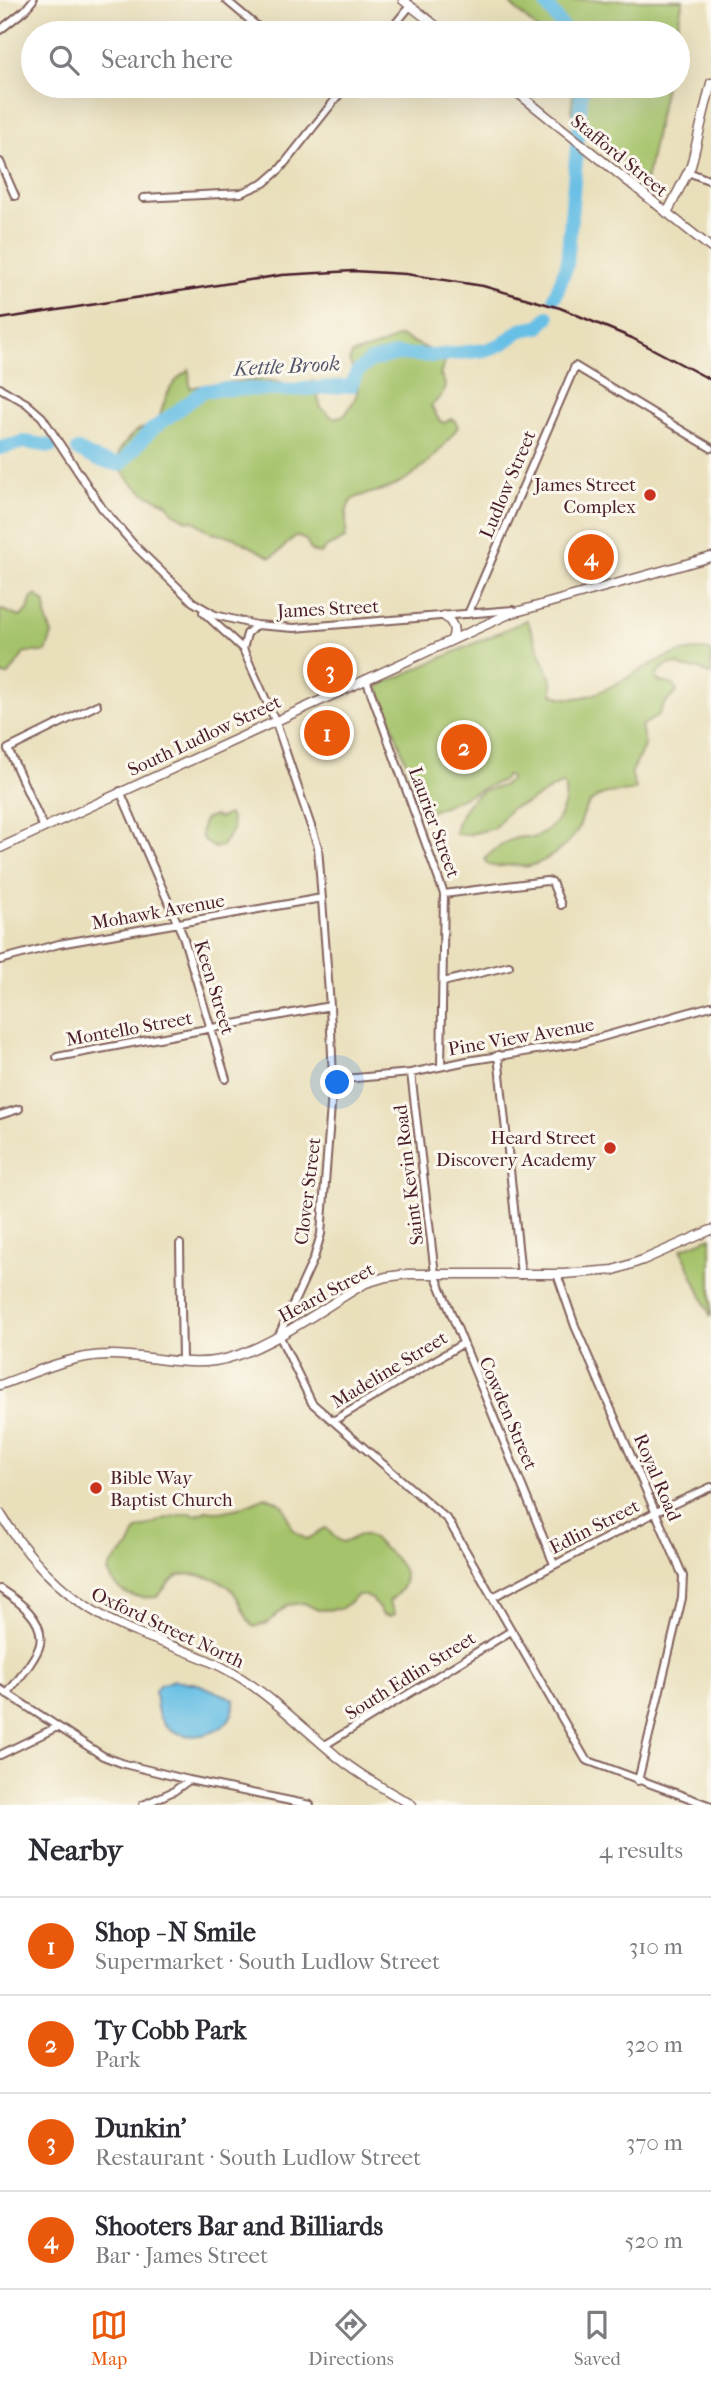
<!DOCTYPE html>
<meta charset="utf-8">
<style>
:root{--surface:#fff;--page:#f2f2f3;--text:#2b2b33;--muted:#7c7c81;--line:#e1e1e2;--accent:#ea580c}
body{margin:0;font-family:"IM FELL French Canon",serif;background:var(--page);color:var(--text)}
.you{position:absolute;left:338px;top:1083px;width:24px;height:24px;margin:-18px;border:5px solid #fff;border-radius:50%;background:#1a73e8;box-shadow:0 0 0 10px #1a73e833}
.badge{display:grid;place-items:center;width:46px;height:46px;border-radius:50%;background:var(--accent);color:#fff;font-size:23px;font-weight:700}
.pin{position:absolute;translate:-50% -50%;border:4px solid #fff;box-shadow:0 2px 7px #0006}
.list{margin:0;padding:0;list-style:none}
h2{display:flex;justify-content:space-between;align-items:center;height:91px;margin:0;padding:0 28px;font-size:30px}
h2 small{font-size:23px;font-weight:400;color:var(--muted)}
.list li{display:grid;grid-template-columns:46px 1fr auto;gap:21px;align-items:center;box-sizing:border-box;height:98px;padding:0 28px;border-top:2px solid var(--line)}
.list b{display:block;font-size:26px;white-space:nowrap}
.list p{margin:0;font-size:23px;white-space:nowrap;color:var(--muted)}
.list em{font-size:23px;font-style:normal;color:var(--muted)}
.icon{flex:none;width:38px;height:38px;fill:none;stroke:currentColor;stroke-width:2;stroke-linecap:round;stroke-linejoin:round}
.map{position:relative;flex:none;width:711px;height:1805px;overflow:hidden}
.search{position:absolute;background:var(--surface);box-shadow:0 7px 28px #0002;left:21px;right:21px;top:21px;height:77px;display:flex;align-items:center;gap:18px;box-sizing:border-box;padding:0 24px;border-radius:38px;color:var(--muted);font-size:26px}
.sheet{height:483px;background:var(--surface)}
nav{display:flex;justify-content:space-around;align-items:center;box-sizing:border-box;height:98px;border-top:2px solid var(--line);background:var(--surface);font-size:19px;color:var(--muted)}
nav a{display:grid;justify-items:center;gap:4px}
nav .on{color:var(--accent)}
.map>svg:first-child{display:block}
.green{fill:#a5c36b;stroke:#78714b;stroke-width:2}
.water{fill:#68bfe5;stroke:#596f88;stroke-width:2}
.lines{fill:none;stroke-linecap:round;stroke-linejoin:round}
.river{stroke:#68bfe5;stroke-width:14}
.street-casing{stroke:#82625d;stroke-width:10}
.secondary-casing{stroke:#82625d;stroke-width:11}
.street{stroke:#fff;stroke-width:6}
.secondary{stroke:#fff;stroke-width:8}
.rail{stroke:#4a1f2b;stroke-width:2.5}
.poi-dot{fill:#c8321e;stroke:#fbf7ec;stroke-width:2.5}
.labels{text-anchor:middle;stroke-width:6;stroke-linejoin:round;paint-order:stroke}
.street-label{font-size:19px;fill:#4a1f2b;stroke:#fbf7ec}
.poi-label{font-size:19px;fill:#4a1f2b;stroke:#fbf7ec;text-anchor:end}
.water-label{font-size:21px;font-style:italic;fill:#54576c;stroke:#fbf7ec}
</style>
<div class="map">
<svg width="711" height="1805" viewBox="0 0 711 1805">
<rect width="100%" height="100%" fill="#fbf7ec"/>
<filter id="ink" filterUnits="userSpaceOnUse"><feTurbulence type="fractalNoise" baseFrequency=".0143" numOctaves="2"/><feDisplacementMap in="SourceGraphic" scale="14" xChannelSelector="R" yChannelSelector="G"/><feConvolveMatrix kernelMatrix="1 2 1 2 8 2 1 2 1" color-interpolation-filters="sRGB"/></filter>
<filter id="wash" filterUnits="userSpaceOnUse"><feTurbulence type="fractalNoise" baseFrequency=".00686" numOctaves="4" result="noise"/><feDisplacementMap in="SourceGraphic" scale="28" xChannelSelector="R" yChannelSelector="G"/><feGaussianBlur stdDeviation="1.57" result="paint"/><feColorMatrix in="noise" values="0 0 0 0 0 0 0 0 0 0 0 0 0 0 0 0 0 1.4 0 .05"/><feComposite in="paint" operator="in"/></filter>
<g filter="url(#wash)">
<rect width="100%" height="100%" fill="#e9dfbb"/>
<path class="green" d="M506,0H683L676,33H541Z
M574,86H665L646,182L571,111Z
M400,336L437,353L445,361L440,375C451,387 441,397 431,406L439,420L444,423L451,419L455,421L458,427C441,452 414,479 386,489C376,493 358,494 351,501C343,511 348,527 345,538L325,548L321,554L311,551L306,540L296,536C286,542 281,554 270,557L233,537L212,533L194,521L187,520L173,512L166,503L146,494L132,483L122,471L118,453C127,440 136,425 154,427L157,424C166,399 166,385 189,370L190,388C205,384 219,384 235,382C257,379 275,379 297,387L313,381L321,408L333,418L345,415C361,392 362,386 349,361L352,354L384,344Z
M36,595L45,603L47,622L52,634L46,652H25L9,675H0V609L20,617L28,610L32,597Z
M527,620L552,682V694C602,717 653,640 711,651V675L700,669L685,668L677,664L667,665L656,674L658,681L674,685L677,692L664,704L658,716L641,726L645,744C640,754 637,763 631,772L636,789C624,796 608,786 591,802C583,809 583,818 579,827C573,843 545,863 529,866C523,868 519,865 513,865C503,865 496,869 487,864L485,858C499,846 514,833 533,838C555,830 568,810 565,787L563,784L559,785L527,803L511,808L494,828L467,835L456,834C454,822 470,798 481,792C492,787 503,789 511,779L507,775L503,780L425,814L378,686Z
M228,814L231,818L233,830L222,846L215,848C198,839 200,837 204,819L214,816L220,818Z
M711,1237V1317L681,1249Z
M266,1497C294,1507 281,1509 293,1529C296,1533 302,1536 306,1539C315,1537 317,1531 326,1528C330,1532 337,1541 343,1542C352,1542 358,1531 368,1536C373,1538 378,1543 381,1546C403,1563 417,1581 389,1601L395,1614L391,1616L383,1615L372,1599L363,1595H358L341,1609L318,1610L304,1603L287,1605L268,1623L254,1627C242,1616 243,1603 232,1590C223,1579 189,1570 176,1577C169,1581 163,1591 157,1597C135,1599 116,1595 108,1571L112,1563L129,1547L137,1530L166,1518L189,1513L196,1515L208,1510L220,1512L239,1508Z"/>
<path class="water" d="M174,1680L198,1684L234,1699C238,1737 178,1749 160,1718C156,1711 156,1699 155,1691L159,1685Z"/>
<g class="lines">
<path class="river" d="M543,0L567,33
M555,296L567,265L582,86
M0,448L24,442L51,446
M78,450L98,460L120,465L150,431L204,391L225,389L289,390L351,386L357,372L370,361L398,354L433,356L486,350L502,344L521,330L539,327L548,317"/>
</g>
</g>
<g filter="url(#ink)">
<g class="lines">
<defs>
<path id="street" d="M226,0L265,33
M0,30L25,10L33,0
M388,33L410,6
M0,162L15,196
M688,172L711,181
M143,198L241,193L264,183L280,169L346,86
M0,388L26,403L42,417L102,508L135,546L193,602L215,615L256,625L294,628L513,610
M203,612L243,649
M468,614L575,366L711,448
M256,625L247,634L243,649L275,720L318,847L330,1006L333,1080L321,1234L314,1258L279,1335L312,1403L448,1520L586,1760L708,1805
M366,679L444,894L441,1066
M120,791L183,936L226,1079
M44,828L8,749L97,705
M444,894L546,881L552,882L561,905
M0,960L59,944L322,898
M443,982L509,966
M498,1055L521,1275
M57,1057L330,1006
M411,1073L435,1274L554,1564
M333,1080L411,1073L467,1061L581,1043L711,1006
M0,1115L19,1109
M180,1244L182,1361
M557,1274L575,1326L683,1576L682,1598L638,1781
M333,1421L462,1344
M0,1589C17,1600 45,1619 40,1644C37,1658 16,1682 7,1694
M493,1597L656,1512L711,1487
M0,1689L103,1756L124,1764L189,1780
M325,1745L511,1631
M0,1755L57,1727
M143,1805L174,1791L189,1780L310,1805"/>
<path id="secondary" d="M403,0L445,33
M509,86L711,248
M667,213L691,166L711,83
M444,616C453,622 456,629 452,639
M0,848L509,614L711,557
M0,1385C34,1373 71,1355 108,1355C143,1354 179,1366 215,1361C263,1354 323,1307 366,1283L386,1277L408,1274H564L614,1270L643,1260L711,1230
M0,1513C32,1565 72,1605 128,1629C166,1645 207,1656 241,1678C277,1701 307,1732 340,1759C362,1777 388,1791 412,1805"/>
</defs>
<use href="#street" class="street-casing"/>
<use href="#secondary" class="secondary-casing"/>
<use href="#street" class="street"/>
<use href="#secondary" class="secondary"/>
<path class="rail" d="M0,319L282,275L353,271L406,274L483,286L560,308L632,338L711,380"/>
</g>
</g>
<g class="poi-dot">
<circle cx="650" cy="495" r="7"/>
<circle cx="610" cy="1148" r="7"/>
<circle cx="96" cy="1488" r="7"/>
</g>
<g class="labels">
<g class="street-label">
<text transform="translate(620 155) rotate(39)" y="7">Stafford Street</text>
<text transform="translate(507 484) rotate(-67)" y="7">Ludlow Street</text>
<text transform="translate(328 608) rotate(-3)" y="7">James Street</text>
<text transform="translate(204 735) rotate(-25)" y="7">South Ludlow Street</text>
<text transform="translate(435 822) rotate(70)" y="7">Laurier Street</text>
<text transform="translate(158 911) rotate(-10)" y="7">Mohawk Avenue</text>
<text transform="translate(215 987) rotate(73)" y="7">Keen Street</text>
<text transform="translate(129 1028) rotate(-10)" y="7">Montello Street</text>
<text transform="translate(521 1036) rotate(-10)" y="7">Pine View Avenue</text>
<text transform="translate(408 1175) rotate(-97)" y="7">Saint Kevin Road</text>
<text transform="translate(307 1191) rotate(-83)" y="7">Clover Street</text>
<text transform="translate(326 1292) rotate(-28)" y="7">Heard Street</text>
<text transform="translate(389 1369) rotate(-31)" y="7">Madeline Street</text>
<text transform="translate(509 1413) rotate(67)" y="7">Cowden Street</text>
<text transform="translate(658 1477) rotate(67)" y="7">Royal Road</text>
<text transform="translate(594 1526) rotate(-27)" y="7">Edlin Street</text>
<text transform="translate(168 1627) rotate(25)" y="7">Oxford Street North</text>
<text transform="translate(410 1675) rotate(-32)" y="7">South Edlin Street</text>
</g>
<g class="poi-label">
<text x="636" y="491">James Street<tspan x="636" dy="22">Complex</tspan></text>
<text x="596" y="1144">Heard Street<tspan x="596" dy="22">Discovery Academy</tspan></text>
<text x="110" y="1484" text-anchor="start">Bible Way<tspan x="110" dy="22">Baptist Church</tspan></text>
</g>
<g class="water-label">
<text transform="translate(287 366) rotate(-3)" y="7">Kettle Brook</text>
</g>
</g>
</svg>
<div class="you"></div>
<div class="pin badge" style="left:327px;top:733px">1</div>
<div class="pin badge" style="left:464px;top:747px">2</div>
<div class="pin badge" style="left:330px;top:670px">3</div>
<div class="pin badge" style="left:591px;top:557px">4</div>
<div class="search"><svg class="icon" aria-label="search" viewBox="0 0 24 24"><circle cx="10" cy="10" r="6"/><path d="M15 15l6 6"/></svg>Search here</div>
</div>
<section class="sheet">
<h2>Nearby<small>4 results</small></h2>
<ul class="list">
<li><span class="badge">1</span><div><b>Shop - N Smile</b><p>Supermarket · South Ludlow Street</p></div><em>310 m</em></li>
<li><span class="badge">2</span><div><b>Ty Cobb Park</b><p>Park</p></div><em>320 m</em></li>
<li><span class="badge">3</span><div><b>Dunkin'</b><p>Restaurant · South Ludlow Street</p></div><em>370 m</em></li>
<li><span class="badge">4</span><div><b>Shooters Bar and Billiards</b><p>Bar · James Street</p></div><em>520 m</em></li>
</ul>
</section>
<nav>
<a class="on"><svg class="icon" aria-label="map" viewBox="0 0 24 24"><path d="M3 6l6-2 6 2 6-2v14l-6 2-6-2-6 2zM9 4v14M15 6v14"/></svg>Map</a>
<a><svg class="icon" aria-label="directions" viewBox="0 0 24 24"><path d="M12 3l9 9-9 9-9-9zM9 14v-3h6M13 9l2 2-2 2"/></svg>Directions</a>
<a><svg class="icon" aria-label="saved" viewBox="0 0 24 24"><path d="M7 4h10v16l-5-4-5 4z"/></svg>Saved</a>
</nav>
